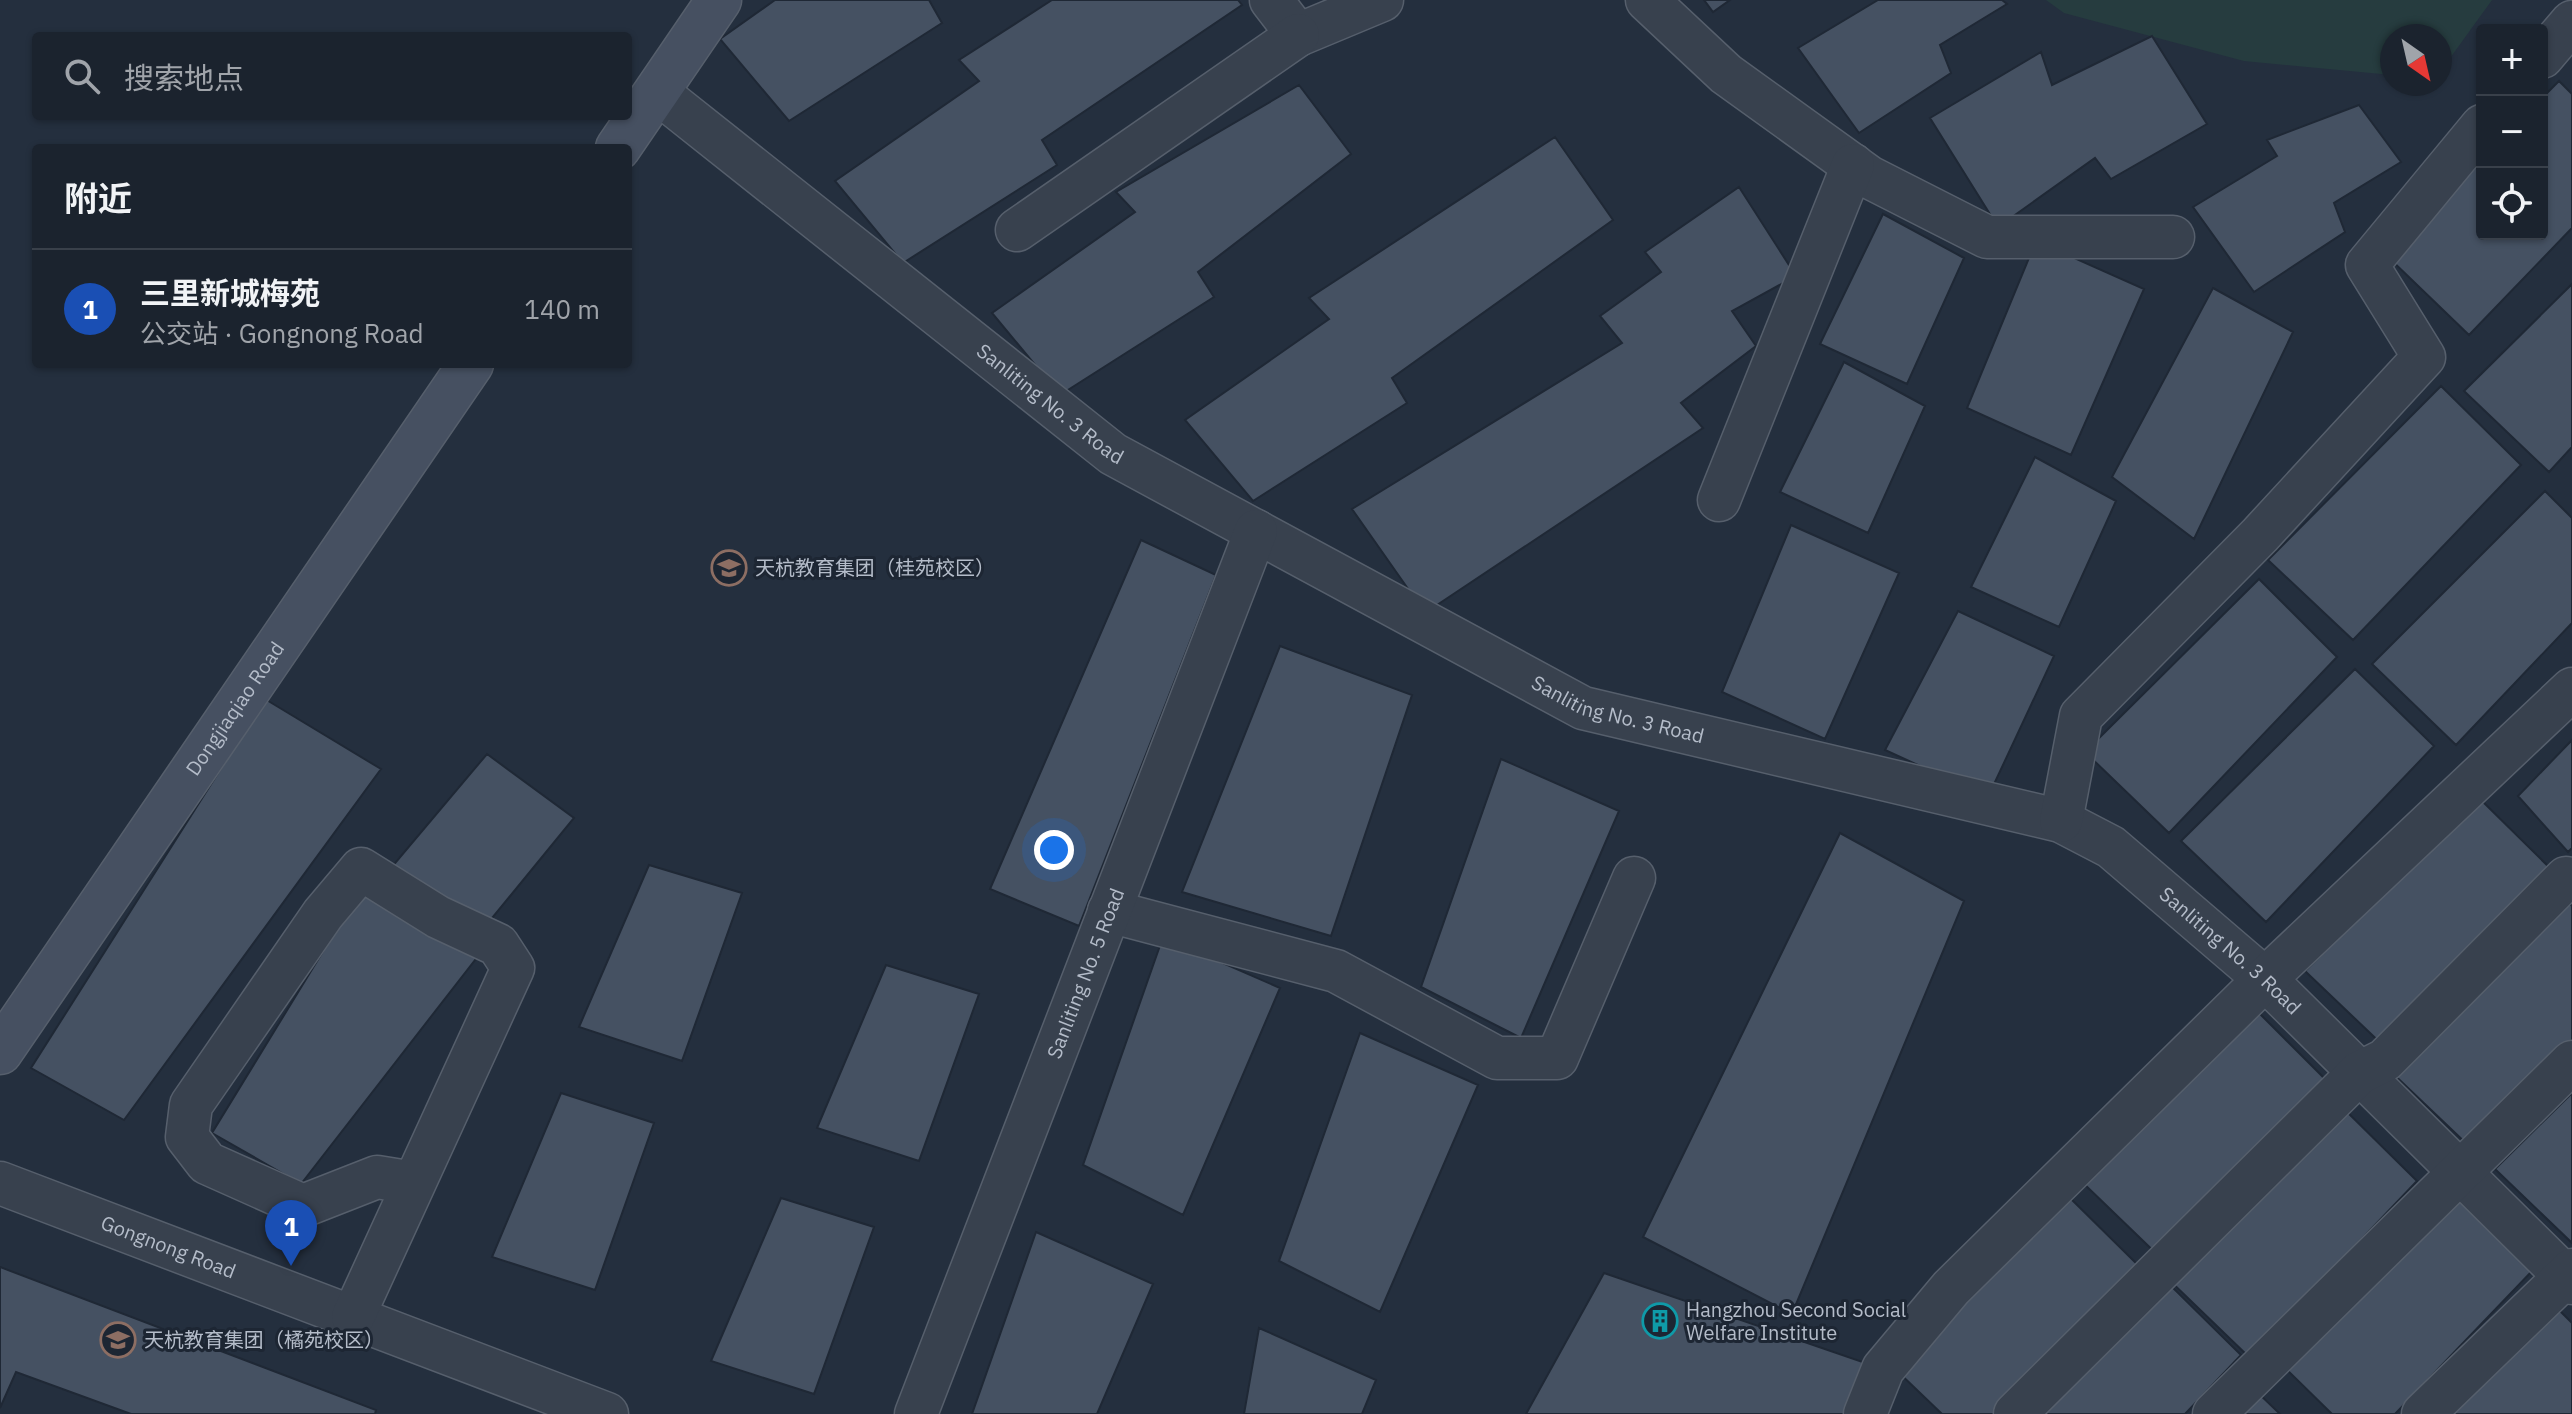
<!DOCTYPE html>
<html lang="zh">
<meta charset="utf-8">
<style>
:root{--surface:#1b232e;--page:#282f3a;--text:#f1f3f6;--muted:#a0a4aa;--line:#39404a;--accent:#8bbbb9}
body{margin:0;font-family:"IBM Plex Sans","Noto Sans SC",sans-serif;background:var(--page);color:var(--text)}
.controls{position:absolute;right:24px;top:24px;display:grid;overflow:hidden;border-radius:8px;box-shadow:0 2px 6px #0004}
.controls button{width:72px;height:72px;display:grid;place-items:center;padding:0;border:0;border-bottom:2px solid var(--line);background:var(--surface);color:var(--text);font:40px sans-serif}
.compass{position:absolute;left:2380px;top:24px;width:72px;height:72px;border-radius:50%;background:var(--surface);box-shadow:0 2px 6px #0004;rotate:146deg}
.you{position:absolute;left:1054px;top:850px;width:28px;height:28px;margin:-20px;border:6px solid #fff;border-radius:50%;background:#1a73e8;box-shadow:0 0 0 12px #1a73e833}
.badge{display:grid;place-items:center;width:52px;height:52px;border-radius:50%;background:var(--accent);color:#fff;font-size:26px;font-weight:700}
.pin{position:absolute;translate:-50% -66px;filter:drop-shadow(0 2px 4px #0008)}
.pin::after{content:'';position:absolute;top:42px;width:28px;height:24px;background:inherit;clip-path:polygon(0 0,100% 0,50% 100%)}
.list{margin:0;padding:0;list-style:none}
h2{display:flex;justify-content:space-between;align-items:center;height:104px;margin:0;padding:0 32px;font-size:34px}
h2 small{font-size:26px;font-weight:400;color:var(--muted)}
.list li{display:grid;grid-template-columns:52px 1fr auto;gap:24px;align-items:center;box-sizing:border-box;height:120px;padding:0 32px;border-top:2px solid var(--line)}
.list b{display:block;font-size:30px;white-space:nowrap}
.list p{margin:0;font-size:26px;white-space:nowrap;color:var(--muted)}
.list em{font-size:26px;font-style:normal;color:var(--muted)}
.icon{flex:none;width:44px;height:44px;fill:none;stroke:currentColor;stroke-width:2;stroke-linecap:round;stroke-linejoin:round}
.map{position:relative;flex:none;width:2572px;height:1414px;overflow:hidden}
.search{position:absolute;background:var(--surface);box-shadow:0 2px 6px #0004;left:32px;top:32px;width:600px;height:88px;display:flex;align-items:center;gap:20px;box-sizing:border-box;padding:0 28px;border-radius:8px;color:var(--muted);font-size:30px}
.panel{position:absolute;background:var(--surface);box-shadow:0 2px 6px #0004;left:32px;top:144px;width:600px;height:224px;border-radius:8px}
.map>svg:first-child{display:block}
.green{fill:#263c3f}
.building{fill:#455162;stroke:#1f2835;stroke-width:2}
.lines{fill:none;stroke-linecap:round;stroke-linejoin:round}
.street-casing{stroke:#565f6c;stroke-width:45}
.secondary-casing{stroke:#565f6c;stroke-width:47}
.street{stroke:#38414e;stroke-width:42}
.secondary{stroke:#465061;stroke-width:44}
.labels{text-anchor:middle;stroke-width:6;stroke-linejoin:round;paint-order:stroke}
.street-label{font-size:20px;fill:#b4bcc9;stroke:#1d2633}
.poi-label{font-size:20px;fill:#b4bcc9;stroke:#1d2633;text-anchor:start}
</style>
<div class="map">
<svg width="2572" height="1414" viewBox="0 0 2572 1414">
<rect width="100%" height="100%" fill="#242f3e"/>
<path class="green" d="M2046,0H2492L2440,72V36H2392V75L2244,61L2064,13Z"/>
<path class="building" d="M775,0H929L942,23L789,121L720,39Z
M1052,0H1238L1242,5L1042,140L1057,165L903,263L835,181L979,81L959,60Z
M1704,0H1730L1713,12Z
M1878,0H2002L2007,4L1940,45L1951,73L1859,133L1798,48Z
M2152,36L2207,124L2111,179L2095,158L1998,227L1930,118L2041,52L2052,85Z
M2559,81L2572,94V228L2469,335L2385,254L2482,158V234H2542V98Z
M1299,85L1351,154L1198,272L1214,297L1060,395L992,313L1135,212L1116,192Z
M2359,105L2401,162L2334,203L2345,232L2254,292L2193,207L2277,156L2267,140Z
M1555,137L1613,220L1392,378L1407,403L1253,501L1185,420L1329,319L1309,298Z
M1739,187L1796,276L1732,311L1756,346L1681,403L1703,428L1425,613L1352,509L1622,343L1600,316L1661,272L1645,252Z
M1883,214L1964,258L1907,384L1820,344Z
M2036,241L2144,289L2071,455L1967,408Z
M2572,284V447L2549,472L2464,391Z
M2213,288L2293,332L2194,539L2112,477Z
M1844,362L1925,406L1868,533L1780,492Z
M2441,386L2521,465L2353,640L2268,560Z
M2035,457L2116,501L2059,627L1971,587Z
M2545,491L2572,518V623L2456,745L2372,664Z
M1791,525L1899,573L1825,739L1722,692Z
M1141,540L1216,575L1079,926L990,889Z
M2259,579L2337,657L2169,833L2085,752Z
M1958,611L2054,656L1988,797L1885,750Z
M1280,646L1412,695L1331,936L1182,892Z
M2355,669L2434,746L2266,922L2181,841Z
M265,699L381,769L124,1120L31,1068Z
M2572,740V848L2568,852L2518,796Z
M487,754L574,818L479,934L385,875Z
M1501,759L1619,811L1521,1038L1421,987Z
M2479,798L2558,876L2390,1052L2305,971Z
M1840,833L1964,901L1792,1314L1643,1237Z
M649,865L742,893L682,1061L579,1027Z
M366,881L482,951L301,1184L212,1133Z
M2560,894L2572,906V1042L2471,1148L2386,1067Z
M1163,937L1280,988L1183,1215L1083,1165Z
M886,965L979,994L919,1161L817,1128Z
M2254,1008L2333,1087L2165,1262L2081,1181Z
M1360,1033L1478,1085L1380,1312L1279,1261Z
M561,1093L654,1123L595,1290L492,1257Z
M2572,1093V1243L2495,1169Z
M2338,1103L2417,1181L2249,1357L2164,1275Z
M2454,1192L2533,1270L2395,1414H2332L2281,1364Z
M2066,1194L2145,1272L2010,1414H1942L1893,1367Z
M781,1198L874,1227L814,1394L711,1361Z
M1036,1232L1153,1284L1097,1414H972Z
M0,1267L376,1410L375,1414H131L16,1372L0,1408Z
M1604,1273L1883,1369L1865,1414H1526Z
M2162,1277L2241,1355L2185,1414H2025Z
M2552,1303L2572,1323V1414H2440Z
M1259,1328L1376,1380L1362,1414H1244Z
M2254,1389L2280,1414H2229Z"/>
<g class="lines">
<defs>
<g id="street">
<path d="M1271,0L1298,35L1382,0"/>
<path d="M1647,0L1726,74L1869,177L1987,237H2173"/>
<path d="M2542,57L2572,22"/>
<path id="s1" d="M657,92L1113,454L1583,708L2061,821L2111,847L2265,979L2572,1283"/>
<path d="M1017,230L1298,35"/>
<path d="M1719,500L1853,165"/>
<path d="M2061,821L2081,716L2260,535L2424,357L2367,265L2482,126"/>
<path d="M1109,911L1336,971L1497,1058H1557L1634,878"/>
<path id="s2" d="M0,1183L607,1414"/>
<path d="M353,1317L513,968L498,945L438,917L361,869L323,914L191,1105L187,1137L207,1163L303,1206L377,1177L414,1183"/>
<path id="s3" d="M916,1414L1256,531"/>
<path d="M1865,1414L1883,1369L1951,1288L2265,979L2572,689"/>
<path d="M2015,1414L2359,1073L2385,1060L2566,878"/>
<path d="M2214,1414L2572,1062"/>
<path d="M2423,1414L2572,1270"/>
</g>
<g id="secondary">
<path d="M618,148L719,0"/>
<path id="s4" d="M0,1052L471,364"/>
</g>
</defs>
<use href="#street" class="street-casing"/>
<use href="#secondary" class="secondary-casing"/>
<use href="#street" class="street"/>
<use href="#secondary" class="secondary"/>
</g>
<defs>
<symbol id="school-ring" viewBox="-11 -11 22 22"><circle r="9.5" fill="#1d2633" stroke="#8d6e63" stroke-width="1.5"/><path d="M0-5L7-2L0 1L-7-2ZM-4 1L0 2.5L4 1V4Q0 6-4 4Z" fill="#8d6e63"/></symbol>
<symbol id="building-ring" viewBox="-11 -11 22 22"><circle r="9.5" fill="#1d2633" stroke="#0f9aa8" stroke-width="1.5"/><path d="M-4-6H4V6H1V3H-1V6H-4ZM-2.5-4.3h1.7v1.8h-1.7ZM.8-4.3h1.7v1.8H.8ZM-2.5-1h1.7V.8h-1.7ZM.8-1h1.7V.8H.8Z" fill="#0f9aa8"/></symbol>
</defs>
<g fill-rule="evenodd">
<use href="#school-ring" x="709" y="548" width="40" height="40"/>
<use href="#building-ring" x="1640" y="1301" width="40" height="40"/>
<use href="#school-ring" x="98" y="1320" width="40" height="40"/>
</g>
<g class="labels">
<g class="street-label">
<text dy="7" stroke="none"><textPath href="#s1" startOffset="502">Sanliting No. 3 Road</textPath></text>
<text dy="7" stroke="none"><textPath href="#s1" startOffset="1150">Sanliting No. 3 Road</textPath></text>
<text dy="7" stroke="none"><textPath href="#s4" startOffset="416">Dongjiaqiao Road</textPath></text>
<text dy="7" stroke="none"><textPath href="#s1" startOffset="1822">Sanliting No. 3 Road</textPath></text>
<text dy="7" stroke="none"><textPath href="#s3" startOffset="472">Sanliting No. 5 Road</textPath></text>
<text dy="7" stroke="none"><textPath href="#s2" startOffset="180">Gongnong Road</textPath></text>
</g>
<g class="poi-label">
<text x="755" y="575">天杭教育集团（桂苑校区）</text>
<text x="1686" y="1317">Hangzhou Second Social<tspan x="1686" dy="23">Welfare Institute</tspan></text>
<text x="144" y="1347">天杭教育集团（橘苑校区）</text>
</g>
</g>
</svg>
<div class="controls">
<button>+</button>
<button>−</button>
<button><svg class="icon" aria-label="locate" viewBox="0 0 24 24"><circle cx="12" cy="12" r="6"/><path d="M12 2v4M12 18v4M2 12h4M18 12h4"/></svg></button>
</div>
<svg class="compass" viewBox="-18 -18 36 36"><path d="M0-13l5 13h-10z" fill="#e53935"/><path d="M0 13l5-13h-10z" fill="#a0a4aa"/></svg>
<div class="you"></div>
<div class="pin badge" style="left:291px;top:1266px;background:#1a4fb4">1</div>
<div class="search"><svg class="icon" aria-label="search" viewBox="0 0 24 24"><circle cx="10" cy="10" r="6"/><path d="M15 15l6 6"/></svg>搜索地点</div>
<section class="panel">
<h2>附近<small></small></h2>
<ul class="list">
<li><span class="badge" style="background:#1a4fb4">1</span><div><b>三里新城梅苑</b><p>公交站 · Gongnong Road</p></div><em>140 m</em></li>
</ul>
</section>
</div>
